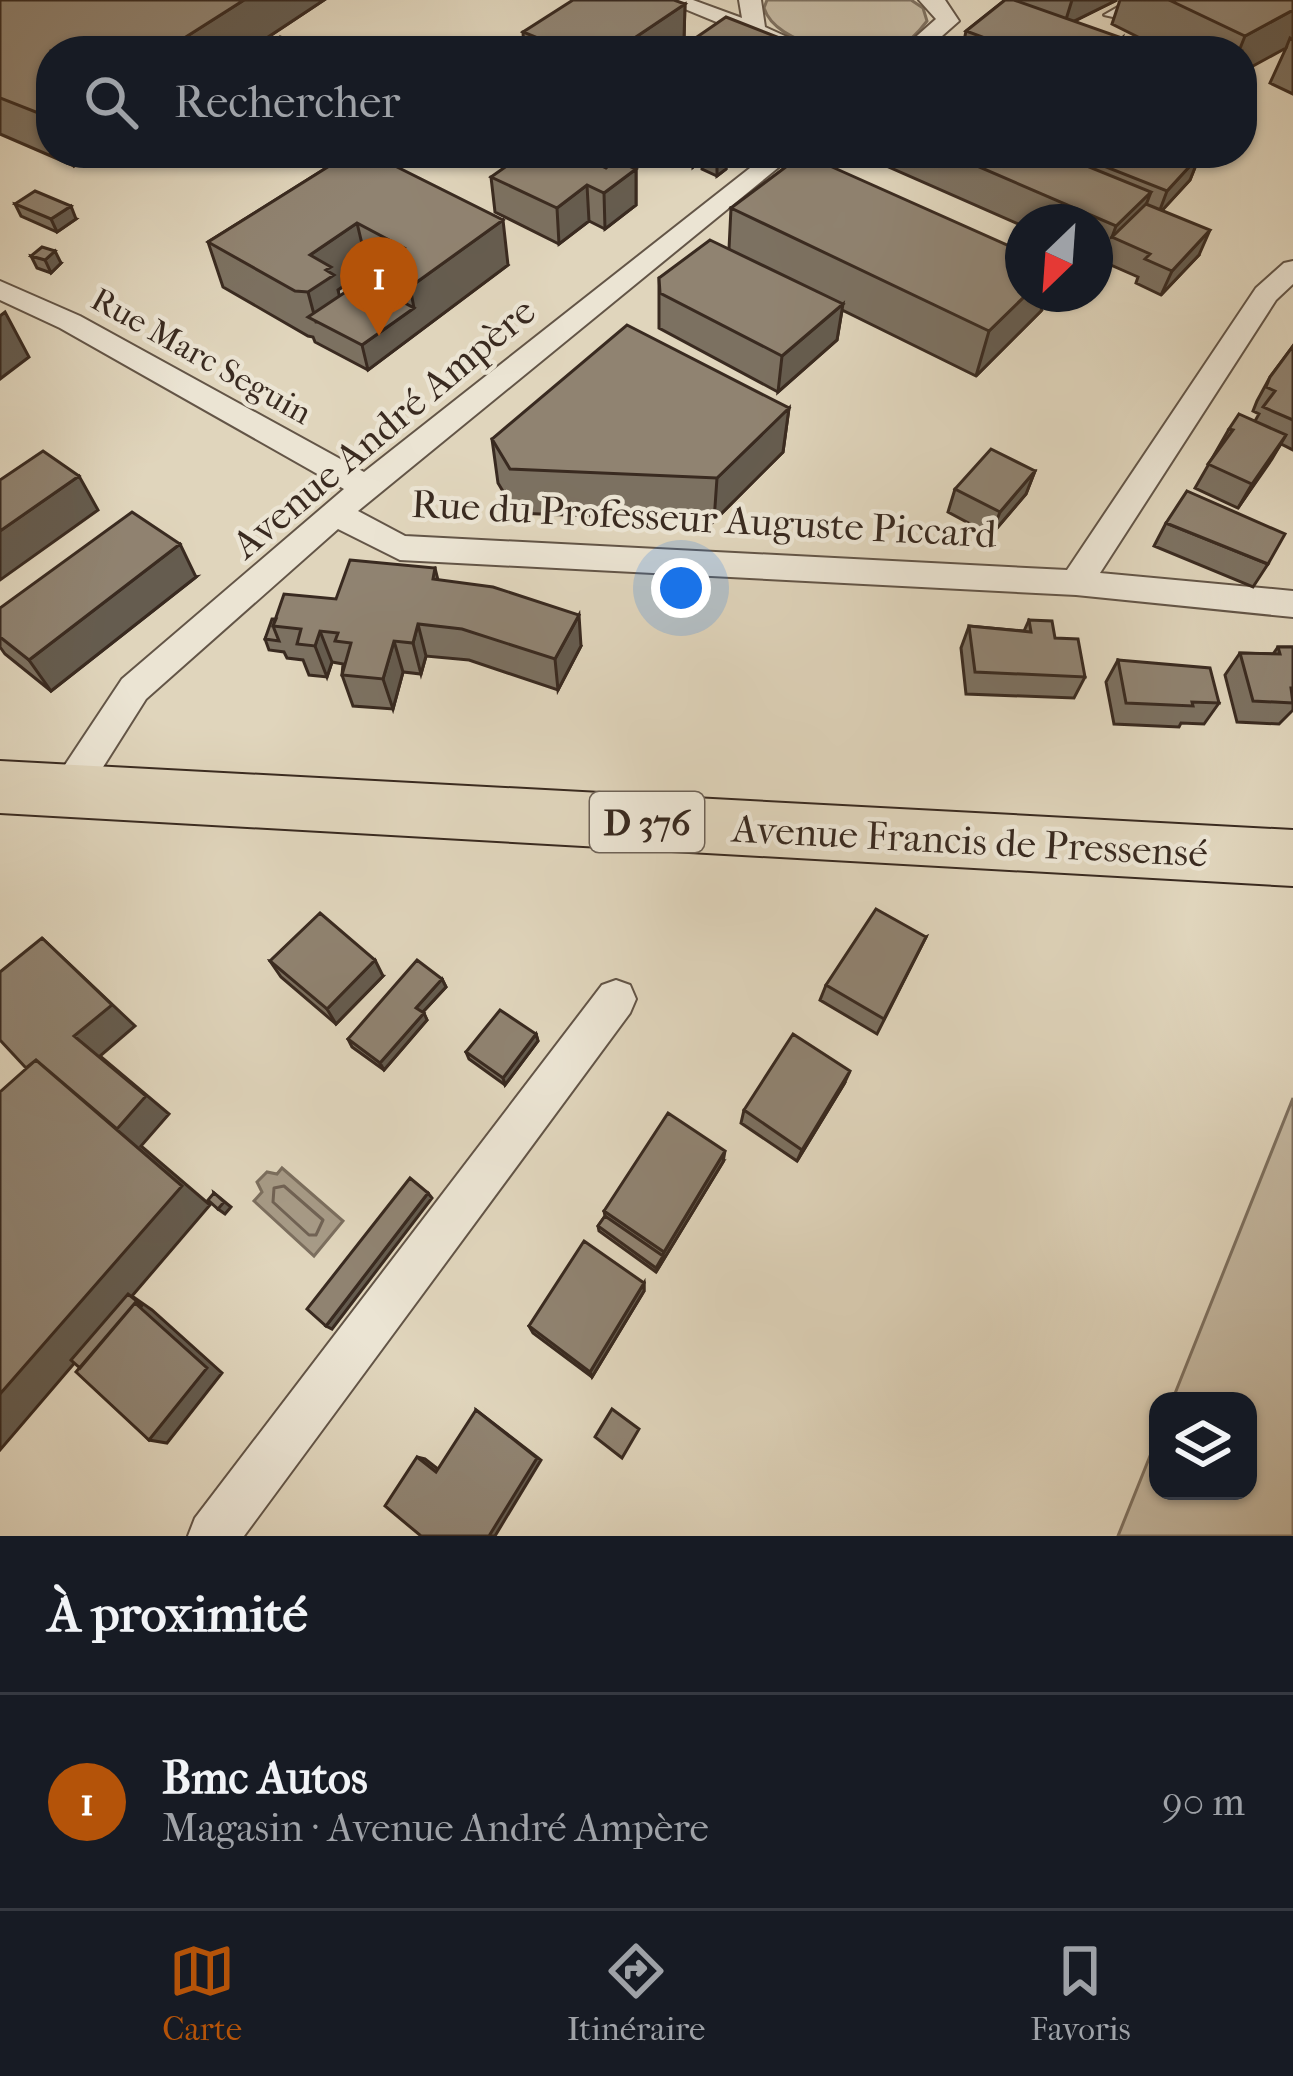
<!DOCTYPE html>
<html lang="fr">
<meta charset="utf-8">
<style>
:root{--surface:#171b24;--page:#242831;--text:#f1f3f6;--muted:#9ea1a6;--line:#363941;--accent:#b45309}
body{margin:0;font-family:"IM FELL French Canon",serif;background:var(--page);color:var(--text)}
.controls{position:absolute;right:36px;bottom:36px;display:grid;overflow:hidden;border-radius:24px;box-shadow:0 3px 9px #0004}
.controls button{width:108px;height:108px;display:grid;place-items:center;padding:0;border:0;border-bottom:3px solid var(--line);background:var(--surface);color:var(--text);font:60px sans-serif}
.compass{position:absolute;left:1005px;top:204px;width:108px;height:108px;border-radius:50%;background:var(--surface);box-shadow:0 3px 9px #0004;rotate:205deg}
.you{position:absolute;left:681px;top:588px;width:42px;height:42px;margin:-30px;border:9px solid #fff;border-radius:50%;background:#1a73e8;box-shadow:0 0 0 18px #1a73e833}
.badge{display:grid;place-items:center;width:78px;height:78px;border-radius:50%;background:var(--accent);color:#fff;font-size:39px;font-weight:700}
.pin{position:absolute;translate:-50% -99px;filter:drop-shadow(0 3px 6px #0008)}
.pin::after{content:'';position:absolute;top:63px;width:42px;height:36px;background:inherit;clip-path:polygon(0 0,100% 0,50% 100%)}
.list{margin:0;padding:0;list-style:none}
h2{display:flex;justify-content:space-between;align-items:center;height:156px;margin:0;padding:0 48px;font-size:51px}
h2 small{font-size:39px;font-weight:400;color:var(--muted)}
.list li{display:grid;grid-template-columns:78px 1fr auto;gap:36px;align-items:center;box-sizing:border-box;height:216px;padding:0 48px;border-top:3px solid var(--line)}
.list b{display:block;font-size:45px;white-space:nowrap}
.list p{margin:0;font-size:39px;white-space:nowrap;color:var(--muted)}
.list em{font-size:39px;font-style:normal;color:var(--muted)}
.icon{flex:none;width:66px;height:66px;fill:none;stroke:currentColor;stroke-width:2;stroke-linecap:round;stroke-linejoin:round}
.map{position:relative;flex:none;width:1293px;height:1536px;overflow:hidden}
.search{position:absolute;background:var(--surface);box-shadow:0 3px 9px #0004;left:36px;right:36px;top:36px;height:132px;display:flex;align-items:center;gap:30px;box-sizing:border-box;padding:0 42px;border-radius:48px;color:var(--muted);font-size:45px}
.sheet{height:372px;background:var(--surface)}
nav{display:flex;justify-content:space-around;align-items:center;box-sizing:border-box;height:168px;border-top:3px solid var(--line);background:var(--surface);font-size:33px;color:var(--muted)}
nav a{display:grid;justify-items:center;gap:6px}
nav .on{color:var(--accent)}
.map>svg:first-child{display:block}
.green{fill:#c4b8a1;stroke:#7e7160;stroke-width:3}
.water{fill:#a79b87;stroke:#7b6e5e;stroke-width:3}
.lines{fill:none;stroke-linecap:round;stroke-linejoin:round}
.shore{stroke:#706254;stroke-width:3}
.service-casing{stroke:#635547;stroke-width:4}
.minor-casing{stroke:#635547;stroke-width:4}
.primary-casing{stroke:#392a20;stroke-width:4}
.service{fill:#ebe4d3;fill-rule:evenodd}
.minor{fill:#ebe4d3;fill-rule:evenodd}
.primary{fill:#e0d5bc;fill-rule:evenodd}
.wall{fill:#7c7161;stroke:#392a20;stroke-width:3;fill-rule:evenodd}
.shaded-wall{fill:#655c4f;stroke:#392a20;stroke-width:3}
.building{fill:#908371;stroke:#392a20;stroke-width:3}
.labels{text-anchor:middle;stroke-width:9;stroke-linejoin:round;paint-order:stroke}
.far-street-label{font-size:33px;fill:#392a20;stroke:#ebe4d3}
.shield{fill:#ebe4d3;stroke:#6e6256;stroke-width:3}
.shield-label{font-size:36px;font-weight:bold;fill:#392a20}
.street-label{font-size:39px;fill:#392a20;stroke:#ebe4d3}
</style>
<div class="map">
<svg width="1293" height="1536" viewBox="0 0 1293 1536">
<rect width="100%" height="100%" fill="#e0d5bc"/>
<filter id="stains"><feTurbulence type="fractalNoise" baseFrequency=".00167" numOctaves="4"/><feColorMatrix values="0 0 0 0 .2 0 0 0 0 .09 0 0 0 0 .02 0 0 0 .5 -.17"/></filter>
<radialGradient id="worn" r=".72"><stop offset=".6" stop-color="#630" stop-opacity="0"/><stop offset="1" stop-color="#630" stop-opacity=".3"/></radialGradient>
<path class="green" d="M767,0H911L923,8L927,21C919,32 905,47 891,51C857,59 776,46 764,8Z
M1293,1098V1536H1118L1158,1436V1491H1248V1401H1172Z"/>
<path class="water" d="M282,1168L343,1221L314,1256L254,1201L262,1192L257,1182L267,1172L277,1174Z"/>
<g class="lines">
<path class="shore" d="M284,1186L323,1220L316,1235H309L273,1202L274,1188Z"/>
<defs>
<path id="service" d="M1130,0H1143L1113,17L1104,15Z"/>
<path id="minor" d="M663,0H693L742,18L739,0H761L765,27L818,51H787Z
M919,0H945L959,21L925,51H900L936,19Z
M769,153H796L358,511L405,536L1067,570L1256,288L1284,263L1293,261V284L1276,300L1100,573L1293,591V617L1076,595L400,560L338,529L146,699L79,805L66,810L53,805L48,794L53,783L122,679L344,489L60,328L0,300V281L80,316L364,472Z
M616,980L630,985L636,999L630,1013L244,1536H188L195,1518L602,985Z"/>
<path id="primary" d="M0,761L1293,830V886L0,813Z"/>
</defs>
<use href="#service" class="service-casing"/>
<use href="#minor" class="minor-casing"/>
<use href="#primary" class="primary-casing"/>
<use href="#service" class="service"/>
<use href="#minor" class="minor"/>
<use href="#primary" class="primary"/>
</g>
<path class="wall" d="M0,0H324L247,51H51V153H93L74,166L0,134Z
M1005,0H1117L1075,21L1118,51H962L966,31Z
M1120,0H1293V94L1270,83L1286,48L1242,51H1166L1112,24Z
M685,4L684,39L667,51H524L523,32Z
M350,153L508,265L368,370L315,342L313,337L308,336L223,287L208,242ZM368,269L376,274L380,289L339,296L338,290Z
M674,153H720L726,156V169L717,176L702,169L703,159L693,167L674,159Z
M874,153H1055L1089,167L1091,161L1200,155L1190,180L1162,210L1199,255L1161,295L1136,283L1138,277L1095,258V222H1023V226L873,160Z
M606,168L636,169V205L605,229L589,221L559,244L495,212L491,177Z
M15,204L76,219L57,232L21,216Z
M731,208L1041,311L976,376L842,310L837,340L778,392L659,328V278L729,249Z
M31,256L61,263L51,273L37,268Z
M1293,346V450L1281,444L1238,508L1195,488L1229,429L1255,421L1259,414L1253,411L1257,401L1270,377Z
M789,408L783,452L714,521L516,513L498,483L492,439Z
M1035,471L1026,494L991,535L948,512L955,489Z
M1166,523L1268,564L1253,587L1154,546Z
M435,568L438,580L581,646L558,690L469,660L426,656L421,674L403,672L393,709L353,706L342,675L343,664L332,662L327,677L309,675L303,660L287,658L284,652L269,650L265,639L276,619Z
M196,577L51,691L5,654L0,647V608Z
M1029,620L1055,638L1085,677L1074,698L966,694L961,648L969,626L1024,631Z
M1278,647H1293V710L1279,724L1237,722L1225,675L1240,653L1273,654Z
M1118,660L1219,703L1204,724L1181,723L1179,727L1114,724L1106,682Z
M926,937L877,1034L820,1000L826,985Z
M270,961L383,976L336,1024L281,977Z
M442,979L446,987L423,1012L427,1020L384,1070L352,1047L348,1039Z
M536,1034L538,1041L505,1085L469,1059L466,1052Z
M844,1084L797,1161L741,1123L744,1110Z
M723,1162L656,1272L599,1231L598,1226L605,1216L604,1211Z
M644,1283V1291L592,1377L533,1333L529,1326Z"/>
<path class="shaded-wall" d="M244,0H324L247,51H172L170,47Z
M1072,0H1117L1064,26Z
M685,4L684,39L667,51H615Z
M1293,10V40L1290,38L1286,48L1242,72V51H1239L1245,36Z
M1122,38L1118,51H1107Z
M69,153H93L74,166Z
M696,153H708L693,167V155Z
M1200,155L1190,180L1158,215L1167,191Z
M726,156V169L717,176V163Z
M636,169V205L605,229L604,193Z
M587,185L589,221L559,244L557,208Z
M1151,192L1137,228L1112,237L1116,226Z
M71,206L76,219L57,232L51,219Z
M503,220L508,265L368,370L362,345L414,308L410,287Z
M357,223L368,269L338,290L345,320L316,322L308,292L310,255Z
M1210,230L1199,255L1161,295L1172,271Z
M55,251L61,263L51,273L45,260Z
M1027,294H1046L1041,311L976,376L989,331Z
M843,304L837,340L778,392L782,356Z
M5,312L29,357L0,379V316Z
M789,408L783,452L714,521L717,478Z
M1286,435L1272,459L1238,508L1252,484Z
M1035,471L1026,494L991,535L1000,512Z
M79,476L98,510L0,580V531Z
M180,544L196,577L51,691L29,660Z
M579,615L581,646L558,690L555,659Z
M418,624L426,656L421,674L413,643Z
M320,631L332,662L327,677L315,646Z
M394,641L403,672L393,709L383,679Z
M42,938L135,1026L100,1056L169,1114L141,1146L210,1205L132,1296L152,1310L222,1373L167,1443L149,1440L96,1376L131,1297L0,1450V1394L68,1087L74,1036Z
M375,960L383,976L336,1024L327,1009Z
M442,979L446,987L420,1015L416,1008Z
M424,1013L427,1020L384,1070L380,1063Z
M536,1034L538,1041L505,1085L503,1078Z
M850,1071L844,1084L797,1161L802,1150Z
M725,1151L723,1162L656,1272L664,1252Z
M214,1193L231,1207L225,1214L218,1209Z
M428,1193L432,1198L332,1329L326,1326Z
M644,1283V1291L592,1377L590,1372Z
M476,1410L541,1460L495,1536H489Z
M417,1457L425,1459L443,1473L436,1472Z"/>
<path class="building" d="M0,0H244L170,47L182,51H51V118L0,98Z
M573,0H674L685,4L615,51H569L523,32Z
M1005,0H1014L1122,38L1107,51H1020L966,31Z
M1169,0H1293V10L1245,36Z
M726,17L810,50L690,51L681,48Z
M280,37L317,50L258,51Z
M350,153H369L503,220L410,287L375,268L404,248L357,223L310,255L331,267L326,270L334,275L308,292L295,291L208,242Z
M525,153H574L606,168L615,160L636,169L604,193L587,185L557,208L491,177Z
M708,153H720L726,156L717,163L703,157Z
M947,153H1055L1151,192L1116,226Z
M1100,153H1194L1200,155L1167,191L1091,161Z
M803,154L1023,252V294H1027L989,331L731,208Z
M35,191L71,206L51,219L15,204Z
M1146,204L1210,230L1172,271L1145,259L1150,254L1112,237Z
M710,240L843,304L782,356L660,293L659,278Z
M42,247L55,251L45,260L31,256Z
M369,284L414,308L362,345L308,317L356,285Z
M627,325L789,408L717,478L510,469L492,439Z
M1293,346V420L1263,407L1275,391L1266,387L1270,377Z
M1239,414L1286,435L1252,484L1208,464L1233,430L1229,429Z
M991,449L1035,471L1000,512L955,489Z
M43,451L79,476L0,531V480Z
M1187,491L1285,534L1268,564L1166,523Z
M132,512L180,544L29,660L0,637V608Z
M350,560L435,568L433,579L493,587L579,615L555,659L462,629L418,624L413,643L394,641L383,679L342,675L351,643L335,641L338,633L320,631L315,646L297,644L301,629L273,626L284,594L336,599Z
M272,619H276L273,626L279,641L265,639Z
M1029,620L1052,621L1055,638L1078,639L1085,677L975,672L969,626L1031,632Z
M1278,647H1293V688H1291L1293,703L1253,701L1240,653L1280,654Z
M1118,660L1210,668L1219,703L1192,702L1193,706L1126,703Z
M876,909L926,937L884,1019L826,985Z
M320,913L375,960L327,1009L270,961Z
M42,938L112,1005L74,1036L146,1096L117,1129L36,1060L26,1068L0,1040V972Z
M417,960L442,979L416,1008L424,1013L380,1063L348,1039Z
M500,1010L536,1034L503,1078L466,1052Z
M793,1034L850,1071L802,1150L744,1110Z
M36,1060L182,1186L0,1394V1092Z
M668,1113L725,1151L664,1252L604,1211Z
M410,1178L428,1193L326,1326L307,1309Z
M214,1193L224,1202L218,1209L208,1200Z
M605,1216L663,1256L656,1268L598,1226Z
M584,1241L644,1283L590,1372L529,1326Z
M128,1294L143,1306L135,1303L80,1368L71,1360Z
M135,1303L207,1368L149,1440L76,1372Z
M612,1409L639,1429L622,1458L595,1437Z
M476,1410L537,1458L489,1536H421L385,1506L417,1457L436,1472Z"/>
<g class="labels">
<g class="far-street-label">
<text transform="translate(202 355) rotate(29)" y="12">Rue Marc Seguin</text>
</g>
<rect class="shield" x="590" y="792" width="114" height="60" rx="9"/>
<g class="shield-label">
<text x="647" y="835">D 376</text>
</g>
<g class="street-label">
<text transform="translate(383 427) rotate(-40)" y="14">Avenue André Ampère</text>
<text transform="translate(704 518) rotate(3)" y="14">Rue du Professeur Auguste Piccard</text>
<text transform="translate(970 840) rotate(3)" y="14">Avenue Francis de Pressensé</text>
</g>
</g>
<rect width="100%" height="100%" filter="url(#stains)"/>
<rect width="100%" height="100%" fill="url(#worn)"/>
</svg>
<div class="controls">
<button><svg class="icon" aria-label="layers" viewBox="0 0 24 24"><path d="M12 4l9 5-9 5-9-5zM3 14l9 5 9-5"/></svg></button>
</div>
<svg class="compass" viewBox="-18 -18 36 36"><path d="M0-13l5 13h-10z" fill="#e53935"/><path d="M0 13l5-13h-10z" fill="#9ea1a6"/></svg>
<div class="you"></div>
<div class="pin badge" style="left:379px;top:336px">1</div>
<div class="search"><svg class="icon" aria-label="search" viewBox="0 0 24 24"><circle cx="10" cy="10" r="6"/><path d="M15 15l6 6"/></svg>Rechercher</div>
</div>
<section class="sheet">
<h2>À proximité<small></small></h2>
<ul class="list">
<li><span class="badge">1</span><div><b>Bmc Autos</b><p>Magasin · Avenue André Ampère</p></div><em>90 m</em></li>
</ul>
</section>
<nav>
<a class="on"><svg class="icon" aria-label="map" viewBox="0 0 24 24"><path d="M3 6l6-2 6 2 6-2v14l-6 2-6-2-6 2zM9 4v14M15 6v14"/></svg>Carte</a>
<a><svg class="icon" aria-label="directions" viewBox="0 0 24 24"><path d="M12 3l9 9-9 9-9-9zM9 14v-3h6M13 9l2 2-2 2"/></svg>Itinéraire</a>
<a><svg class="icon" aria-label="saved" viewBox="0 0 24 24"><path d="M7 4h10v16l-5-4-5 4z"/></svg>Favoris</a>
</nav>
